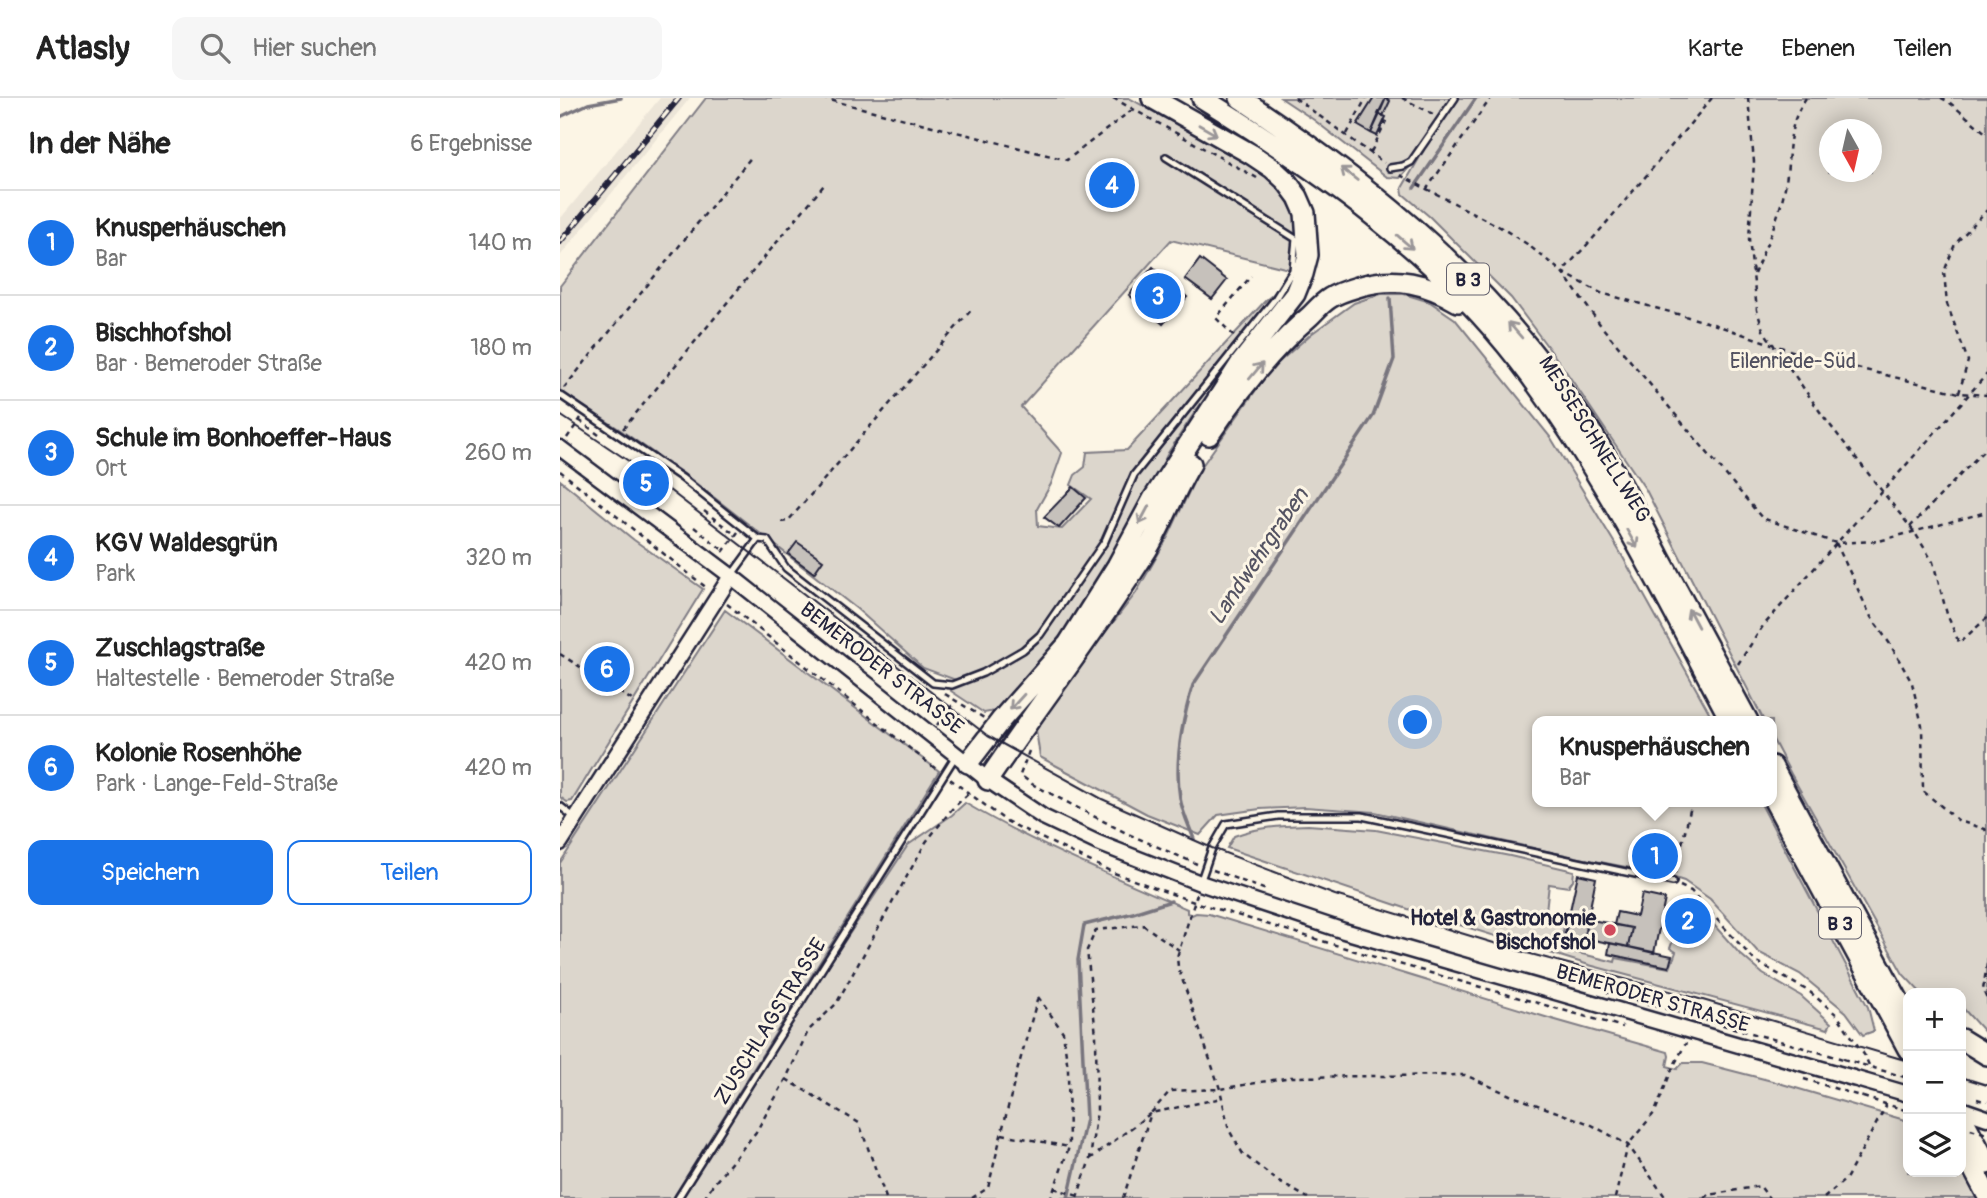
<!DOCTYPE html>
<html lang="de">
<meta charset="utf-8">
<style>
:root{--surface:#fff;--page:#f6f6f6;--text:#222;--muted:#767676;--line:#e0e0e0;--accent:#1a73e8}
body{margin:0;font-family:Pangolin,sans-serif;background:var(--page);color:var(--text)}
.controls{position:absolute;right:21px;bottom:21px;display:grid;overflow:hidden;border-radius:14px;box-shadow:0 4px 18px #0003}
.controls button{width:63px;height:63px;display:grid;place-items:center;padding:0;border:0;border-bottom:2px solid var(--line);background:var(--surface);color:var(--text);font:35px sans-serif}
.compass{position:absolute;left:1259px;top:21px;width:63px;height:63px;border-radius:50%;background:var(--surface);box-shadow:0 4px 18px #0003;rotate:172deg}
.you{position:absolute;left:856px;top:625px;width:24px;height:24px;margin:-18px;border:5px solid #fff;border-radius:50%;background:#1a73e8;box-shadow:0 0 0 10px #1a73e833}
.badge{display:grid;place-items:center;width:46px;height:46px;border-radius:50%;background:var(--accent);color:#fff;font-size:23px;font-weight:700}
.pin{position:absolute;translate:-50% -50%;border:4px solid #fff;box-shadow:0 2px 7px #0006}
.popup{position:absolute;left:972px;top:618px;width:245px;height:91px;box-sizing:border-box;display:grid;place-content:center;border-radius:14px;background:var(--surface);filter:drop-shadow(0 2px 5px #0005);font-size:23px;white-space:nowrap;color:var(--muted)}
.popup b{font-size:26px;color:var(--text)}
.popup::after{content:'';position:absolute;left:50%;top:100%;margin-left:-14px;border:14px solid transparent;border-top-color:var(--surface)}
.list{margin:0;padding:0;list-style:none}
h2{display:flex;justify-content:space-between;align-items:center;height:91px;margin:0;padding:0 28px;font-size:30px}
h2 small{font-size:23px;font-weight:400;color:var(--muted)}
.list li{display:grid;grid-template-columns:46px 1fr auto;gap:21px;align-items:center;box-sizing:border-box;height:105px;padding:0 28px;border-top:2px solid var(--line)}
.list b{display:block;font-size:26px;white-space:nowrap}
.list p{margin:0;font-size:23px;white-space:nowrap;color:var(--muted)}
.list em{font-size:23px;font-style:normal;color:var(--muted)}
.actions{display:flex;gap:14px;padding:21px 28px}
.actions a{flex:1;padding:16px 0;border:2px solid var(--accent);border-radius:14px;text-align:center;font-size:24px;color:var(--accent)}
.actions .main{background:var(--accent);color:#fff}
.icon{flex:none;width:38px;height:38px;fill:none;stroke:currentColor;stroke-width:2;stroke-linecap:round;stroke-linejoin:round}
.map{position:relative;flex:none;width:1427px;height:1100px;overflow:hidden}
header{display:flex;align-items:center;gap:42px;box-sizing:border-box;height:98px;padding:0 35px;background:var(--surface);border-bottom:2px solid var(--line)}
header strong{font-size:33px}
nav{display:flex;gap:38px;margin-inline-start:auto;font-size:24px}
.search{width:490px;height:63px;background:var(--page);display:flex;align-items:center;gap:18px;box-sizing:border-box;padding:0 24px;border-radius:14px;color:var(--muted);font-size:26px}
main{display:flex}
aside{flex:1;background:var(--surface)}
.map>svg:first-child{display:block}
.built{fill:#ece5d8}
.green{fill:#dcd6cc;stroke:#7f7c84;stroke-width:2;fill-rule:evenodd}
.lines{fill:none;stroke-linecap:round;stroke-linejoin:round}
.stream{stroke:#78757e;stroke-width:3.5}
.building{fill:#c6c1bb;stroke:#22223b;stroke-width:2}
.lane-casing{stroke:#22223b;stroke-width:10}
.secondary-casing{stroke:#22223b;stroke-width:19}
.highway-casing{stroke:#22223b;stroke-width:24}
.path{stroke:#22223b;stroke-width:2.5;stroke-dasharray:5 5;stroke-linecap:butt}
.lane{stroke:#fcf5e5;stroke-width:5}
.secondary{stroke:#fcf5e5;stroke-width:14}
.highway{stroke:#fcf5e5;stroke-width:19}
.tram{stroke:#22223b;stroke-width:2}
.rail-casing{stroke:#22223b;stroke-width:6}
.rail{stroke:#fcf5e5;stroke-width:3.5;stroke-dasharray:10;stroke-linecap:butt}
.secondary-bridge-casing{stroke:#22223b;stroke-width:19;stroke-linecap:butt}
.path-bridge{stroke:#22223b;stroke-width:2.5;stroke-dasharray:5 5;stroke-linecap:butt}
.secondary-bridge{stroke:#fcf5e5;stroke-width:14}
.oneway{stroke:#9a9698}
.poi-dot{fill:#d1495b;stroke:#fcf5e5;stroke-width:2.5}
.labels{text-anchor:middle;stroke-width:6;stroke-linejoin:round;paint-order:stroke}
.shield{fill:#fcf5e5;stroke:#63616e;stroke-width:2}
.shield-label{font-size:19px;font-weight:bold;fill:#22223b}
.park-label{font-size:21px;fill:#504f5f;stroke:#fcf5e5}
.street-label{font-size:21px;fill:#22223b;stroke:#fcf5e5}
.poi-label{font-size:21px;font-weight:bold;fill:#22223b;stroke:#fcf5e5;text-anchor:end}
.water-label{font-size:23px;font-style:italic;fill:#545362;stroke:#fcf5e5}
</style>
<header>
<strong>Atlasly</strong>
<div class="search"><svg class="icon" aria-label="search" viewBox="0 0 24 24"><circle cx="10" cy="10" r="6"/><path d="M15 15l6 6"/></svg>Hier suchen</div>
<nav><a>Karte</a><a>Ebenen</a><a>Teilen</a></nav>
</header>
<main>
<aside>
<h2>In der Nähe<small>6 Ergebnisse</small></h2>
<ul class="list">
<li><span class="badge">1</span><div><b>Knusperhäuschen</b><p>Bar</p></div><em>140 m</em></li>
<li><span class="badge">2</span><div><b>Bischhofshol</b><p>Bar · Bemeroder Straße</p></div><em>180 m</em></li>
<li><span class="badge">3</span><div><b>Schule im Bonhoeffer-Haus</b><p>Ort</p></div><em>260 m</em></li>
<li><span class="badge">4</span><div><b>KGV Waldesgrün</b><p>Park</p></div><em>320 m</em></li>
<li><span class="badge">5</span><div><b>Zuschlagstraße</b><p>Haltestelle · Bemeroder Straße</p></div><em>420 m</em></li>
<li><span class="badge">6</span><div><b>Kolonie Rosenhöhe</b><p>Park · Lange-Feld-Straße</p></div><em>420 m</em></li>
</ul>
<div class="actions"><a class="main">Speichern</a><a>Teilen</a></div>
</aside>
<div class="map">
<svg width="1427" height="1100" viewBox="0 0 1427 1100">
<rect width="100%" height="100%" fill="#fcf5e5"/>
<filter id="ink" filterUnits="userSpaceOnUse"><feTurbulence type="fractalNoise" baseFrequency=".0143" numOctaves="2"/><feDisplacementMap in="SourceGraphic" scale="14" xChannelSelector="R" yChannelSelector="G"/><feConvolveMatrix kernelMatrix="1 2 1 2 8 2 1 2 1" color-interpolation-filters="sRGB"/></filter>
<g filter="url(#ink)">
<path class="built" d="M100,0H130L0,158V121Z"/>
<path class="green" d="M146,0H569L708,78C734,106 748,134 733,172L611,142L461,309L502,355L491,386L477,411L478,428L502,431L531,401L511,387L515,377L525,369L527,354L567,352L706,202L726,186V196L637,311L608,355L570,431L530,500L485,557L435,613L424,615L391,593L396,582L363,570L297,511L124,376L59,331L0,293V188Z
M721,0H1427V937L1401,908V895H1361L1343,876L1231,676L1212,640V623H1204L1086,392L1005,272L951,200L870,119L843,96L842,90L864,52L840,80L827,79L754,22ZM1269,32H1311V74H1269Z
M821,196H844L870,204L895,221L991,340L1060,454L1154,623H978V704H1200L1308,909L1314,933L1303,937L1286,914L1240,876L1198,854L1150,801L1124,783L1102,776L1004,757L815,714L745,709L700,711L658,717L640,737L587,716L480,659L476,632L516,572L576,495L609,437L639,372L711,271L751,236L794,205Z
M0,382L74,442L143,491L12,703L7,704L0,699Z
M165,512L379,673L113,1100H0V765Z
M405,705C476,747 551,777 627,811V815L632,817L636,815L649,816L992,921L1108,954L1109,958L1107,968L1117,971L1123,965H1142L1212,983L1348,1023V1074H1401V1069L1417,1100H115L348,747L392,717Z
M748,727L816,732L950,758L1014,773L1013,782L1008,789L989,786L986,813L1006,818L1001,844L1014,854L1055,864L1056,860L1110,870L1116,854L1110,850L1114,840L1126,832L1124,820L1135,812L1145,817L1179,855L1203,876L1241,898L1271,925L1268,931L1029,867L848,811L667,750L674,738C698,729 721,728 748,727Z"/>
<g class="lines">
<path class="stream" d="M0,19L28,6L61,0
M854,90L916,0
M634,741C629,728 622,713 620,700C614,662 622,623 633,587L813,318L834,261L830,200
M508,1100L526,1021L518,862L524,827L573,815L611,803"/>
</g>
<path class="building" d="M814,0H826L811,35L797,27Z
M826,0L830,3L823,18L818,16Z
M820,16L826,19L817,38L811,35Z
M640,161L667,182L652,201L625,181Z
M593,169L627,199L603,226L569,197Z
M513,389L526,400L499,430L484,419Z
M237,444L263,462L254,475L228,456Z
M1092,744L1104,746L1099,773L1087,771Z
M1018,776L1036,780L1023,844L1004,840Z
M1082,796L1105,801L1094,855L1068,849L1072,830L1054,827L1057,814L1077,818Z
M1027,821L1072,830L1068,849L1024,840Z
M1050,845L1112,858L1109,869L1048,856Z"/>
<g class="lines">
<defs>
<path id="lane" d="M830,70L843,68L851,64L895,0
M0,297L122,380L198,441L207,442L226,470L373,585L392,587L423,575L463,552L480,537L545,443L574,377L715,201L733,172L736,141L606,59
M171,478L198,441
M0,708L14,719
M641,782L652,750L666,726L718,718H802L1113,784
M118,1100L395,659"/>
<path id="secondary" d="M0,350L171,478L428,682L483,719L538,745L640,785L784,833L1293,980
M0,745L171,478
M1401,1011L1427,1020"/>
<path id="highway" d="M642,0C759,72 874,153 959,263C1044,373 1106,501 1171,623
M680,0C819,92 932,186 1025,325C1054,368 1076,414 1100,460C1129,514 1159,569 1188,623
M649,337C678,294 710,252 750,218C756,212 763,204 770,200C779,194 791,191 801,188C837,178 866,185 898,204
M408,665L441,622L508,546L557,468L593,401L681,265L735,196L743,176L748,157L745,115L738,99L726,83L712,70L691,56L592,0
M1212,668L1348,920
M428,682C480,605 538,531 587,452C604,424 614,393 631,366
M1212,699L1348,951
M1401,941L1427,957
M1401,1017L1427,1066
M1401,1048L1427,1097"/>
</defs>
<use href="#lane" class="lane-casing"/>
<use href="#secondary" class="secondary-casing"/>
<use href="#highway" class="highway-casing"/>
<path class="path" d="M262,0L507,62L573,11
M553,0L697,80
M735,0L824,65
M842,0L875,17
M1152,0L1036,137L1002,174L1042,229L1202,420L1276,445L1319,443L1427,414
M1188,0L1194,64L1189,141L1197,212L1203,232L1263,318L1355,435L1373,464L1387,516L1399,545L1427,520
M1381,0L1389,4L1427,36
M787,36L806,0
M811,54L827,21
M840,77L940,129L967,146L1002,174L1041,195L1150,225L1244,257L1399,295L1427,297
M866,92L931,0
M1194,176C1205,150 1218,122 1224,94C1232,59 1224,32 1246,0
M674,238L656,220L691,178
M4,290L193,57
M1399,295L1408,263L1387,206L1384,174L1395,146L1427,112
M19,322L39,337
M63,331L264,87
M7,340L21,320
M0,373L148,491
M144,413L176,437
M221,424L228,423L412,211
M134,429L164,453
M1350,429L1427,349
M1276,445L1311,519L1330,546L1352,585L1362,627L1363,693L1399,723L1425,731L1427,737
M163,454L178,434
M167,506L376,671
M0,556L75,604
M1178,566L1203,528L1427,276
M385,596L424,620
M377,627L396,603
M469,653L460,677L472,686L568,736L637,766
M390,681L446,723L554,775L634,804L828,863L1063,929
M653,772L706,792
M1115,775L1132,704
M1120,788L1131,793L1195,863L1250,894L1277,917L1305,958L1311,972
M637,796L617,859L618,869L660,991L669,1032L683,1056L719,1084L748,1100
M1427,866L1423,892L1427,901
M1047,894L1283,961
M478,899L503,934L508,971L509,1049L491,1100
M226,981L299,1025L326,1100
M1244,981L1303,999
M1417,1001L1427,1004
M442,1036L509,1049
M530,1061L591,1015L662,1000
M494,1090L518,1098
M145,1100L148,1093L196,1034L226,981L248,933L276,906L366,744L392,711L409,695
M412,1100L428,1090L456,977L478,899
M517,1100L530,1061L537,1012L536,937L527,852L536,832L583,827L619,852
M563,1100L591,1015L610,993L660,991L731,979L905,977L950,997L1030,1026L1068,1047L1106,1100
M1055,1100L1068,1047L1095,1014L1112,971L1126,945
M1144,1100L1149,1097L1200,1088L1209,1100
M1264,1100L1286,1081L1326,1008L1324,1004"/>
<use href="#lane" class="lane"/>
<use href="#secondary" class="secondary"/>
<use href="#highway" class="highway"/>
<path class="tram" d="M0,317L91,378L428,638L542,701L652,750L775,797L967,855L1136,900L1348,963
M1401,979L1427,987"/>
<defs>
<path id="rail" d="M0,144L119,0"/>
</defs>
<use href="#rail" class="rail-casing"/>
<use href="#rail" class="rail"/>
<defs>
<path id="secondary-bridge" d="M1293,980L1348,996"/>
</defs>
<use href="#secondary-bridge" class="secondary-bridge-casing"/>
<path class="path-bridge" d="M1283,961L1348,980
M1303,999L1348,1013
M1401,1028L1427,1036"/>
<use href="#secondary-bridge" class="secondary-bridge"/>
</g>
<defs><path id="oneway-shaft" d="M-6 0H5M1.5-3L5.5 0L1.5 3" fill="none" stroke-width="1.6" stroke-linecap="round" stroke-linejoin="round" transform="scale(1.75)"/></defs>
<g class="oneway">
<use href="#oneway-shaft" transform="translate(648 32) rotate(30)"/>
<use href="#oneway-shaft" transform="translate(789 76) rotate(-142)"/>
<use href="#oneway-shaft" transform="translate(845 144) rotate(41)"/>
<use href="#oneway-shaft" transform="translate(955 232) rotate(-131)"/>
<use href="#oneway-shaft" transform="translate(696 273) rotate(-50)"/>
<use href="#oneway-shaft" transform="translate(584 417) rotate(118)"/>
<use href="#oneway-shaft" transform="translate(1072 441) rotate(60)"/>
<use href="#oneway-shaft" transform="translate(1133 520) rotate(-118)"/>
<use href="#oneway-shaft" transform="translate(457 604) rotate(132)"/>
</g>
</g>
<circle class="poi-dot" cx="1050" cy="832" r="7"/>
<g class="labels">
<g class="shield">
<rect x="887" y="165.5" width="42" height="31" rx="5"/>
<rect x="1259" y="809.5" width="42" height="31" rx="5"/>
</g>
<g class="shield-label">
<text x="908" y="188">B 3</text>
<text x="1280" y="832">B 3</text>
</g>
<g class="park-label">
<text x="1233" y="270">Eilenriede-Süd</text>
</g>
<g class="street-label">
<text transform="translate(1035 341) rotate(58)" y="7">MESSESCHNELLWEG</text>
<text transform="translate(322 570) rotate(38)" y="7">BEMERODER STRASSE</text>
<text transform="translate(1093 900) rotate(16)" y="7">BEMERODER STRASSE</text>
<text transform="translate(210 923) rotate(-58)" y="7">ZUSCHLAGSTRASSE</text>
</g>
<g class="poi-label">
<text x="1036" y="827">Hotel &amp; Gastronomie<tspan x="1036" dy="24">Bischofshol</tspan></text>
</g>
<g class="water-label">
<text transform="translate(698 458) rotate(-56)" y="8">Landwehrgraben</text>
</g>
</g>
</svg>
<div class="controls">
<button>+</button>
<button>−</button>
<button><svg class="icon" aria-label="layers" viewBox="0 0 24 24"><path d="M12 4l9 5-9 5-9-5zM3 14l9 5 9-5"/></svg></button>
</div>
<svg class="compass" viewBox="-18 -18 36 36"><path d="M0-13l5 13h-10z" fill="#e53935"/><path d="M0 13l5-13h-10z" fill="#767676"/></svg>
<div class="you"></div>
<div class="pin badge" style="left:1095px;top:758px">1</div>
<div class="popup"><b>Knusperhäuschen</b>Bar</div>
<div class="pin badge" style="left:1128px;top:823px">2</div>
<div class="pin badge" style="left:598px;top:198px">3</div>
<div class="pin badge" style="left:552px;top:87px">4</div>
<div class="pin badge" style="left:86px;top:385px">5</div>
<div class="pin badge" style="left:47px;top:571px">6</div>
</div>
</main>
